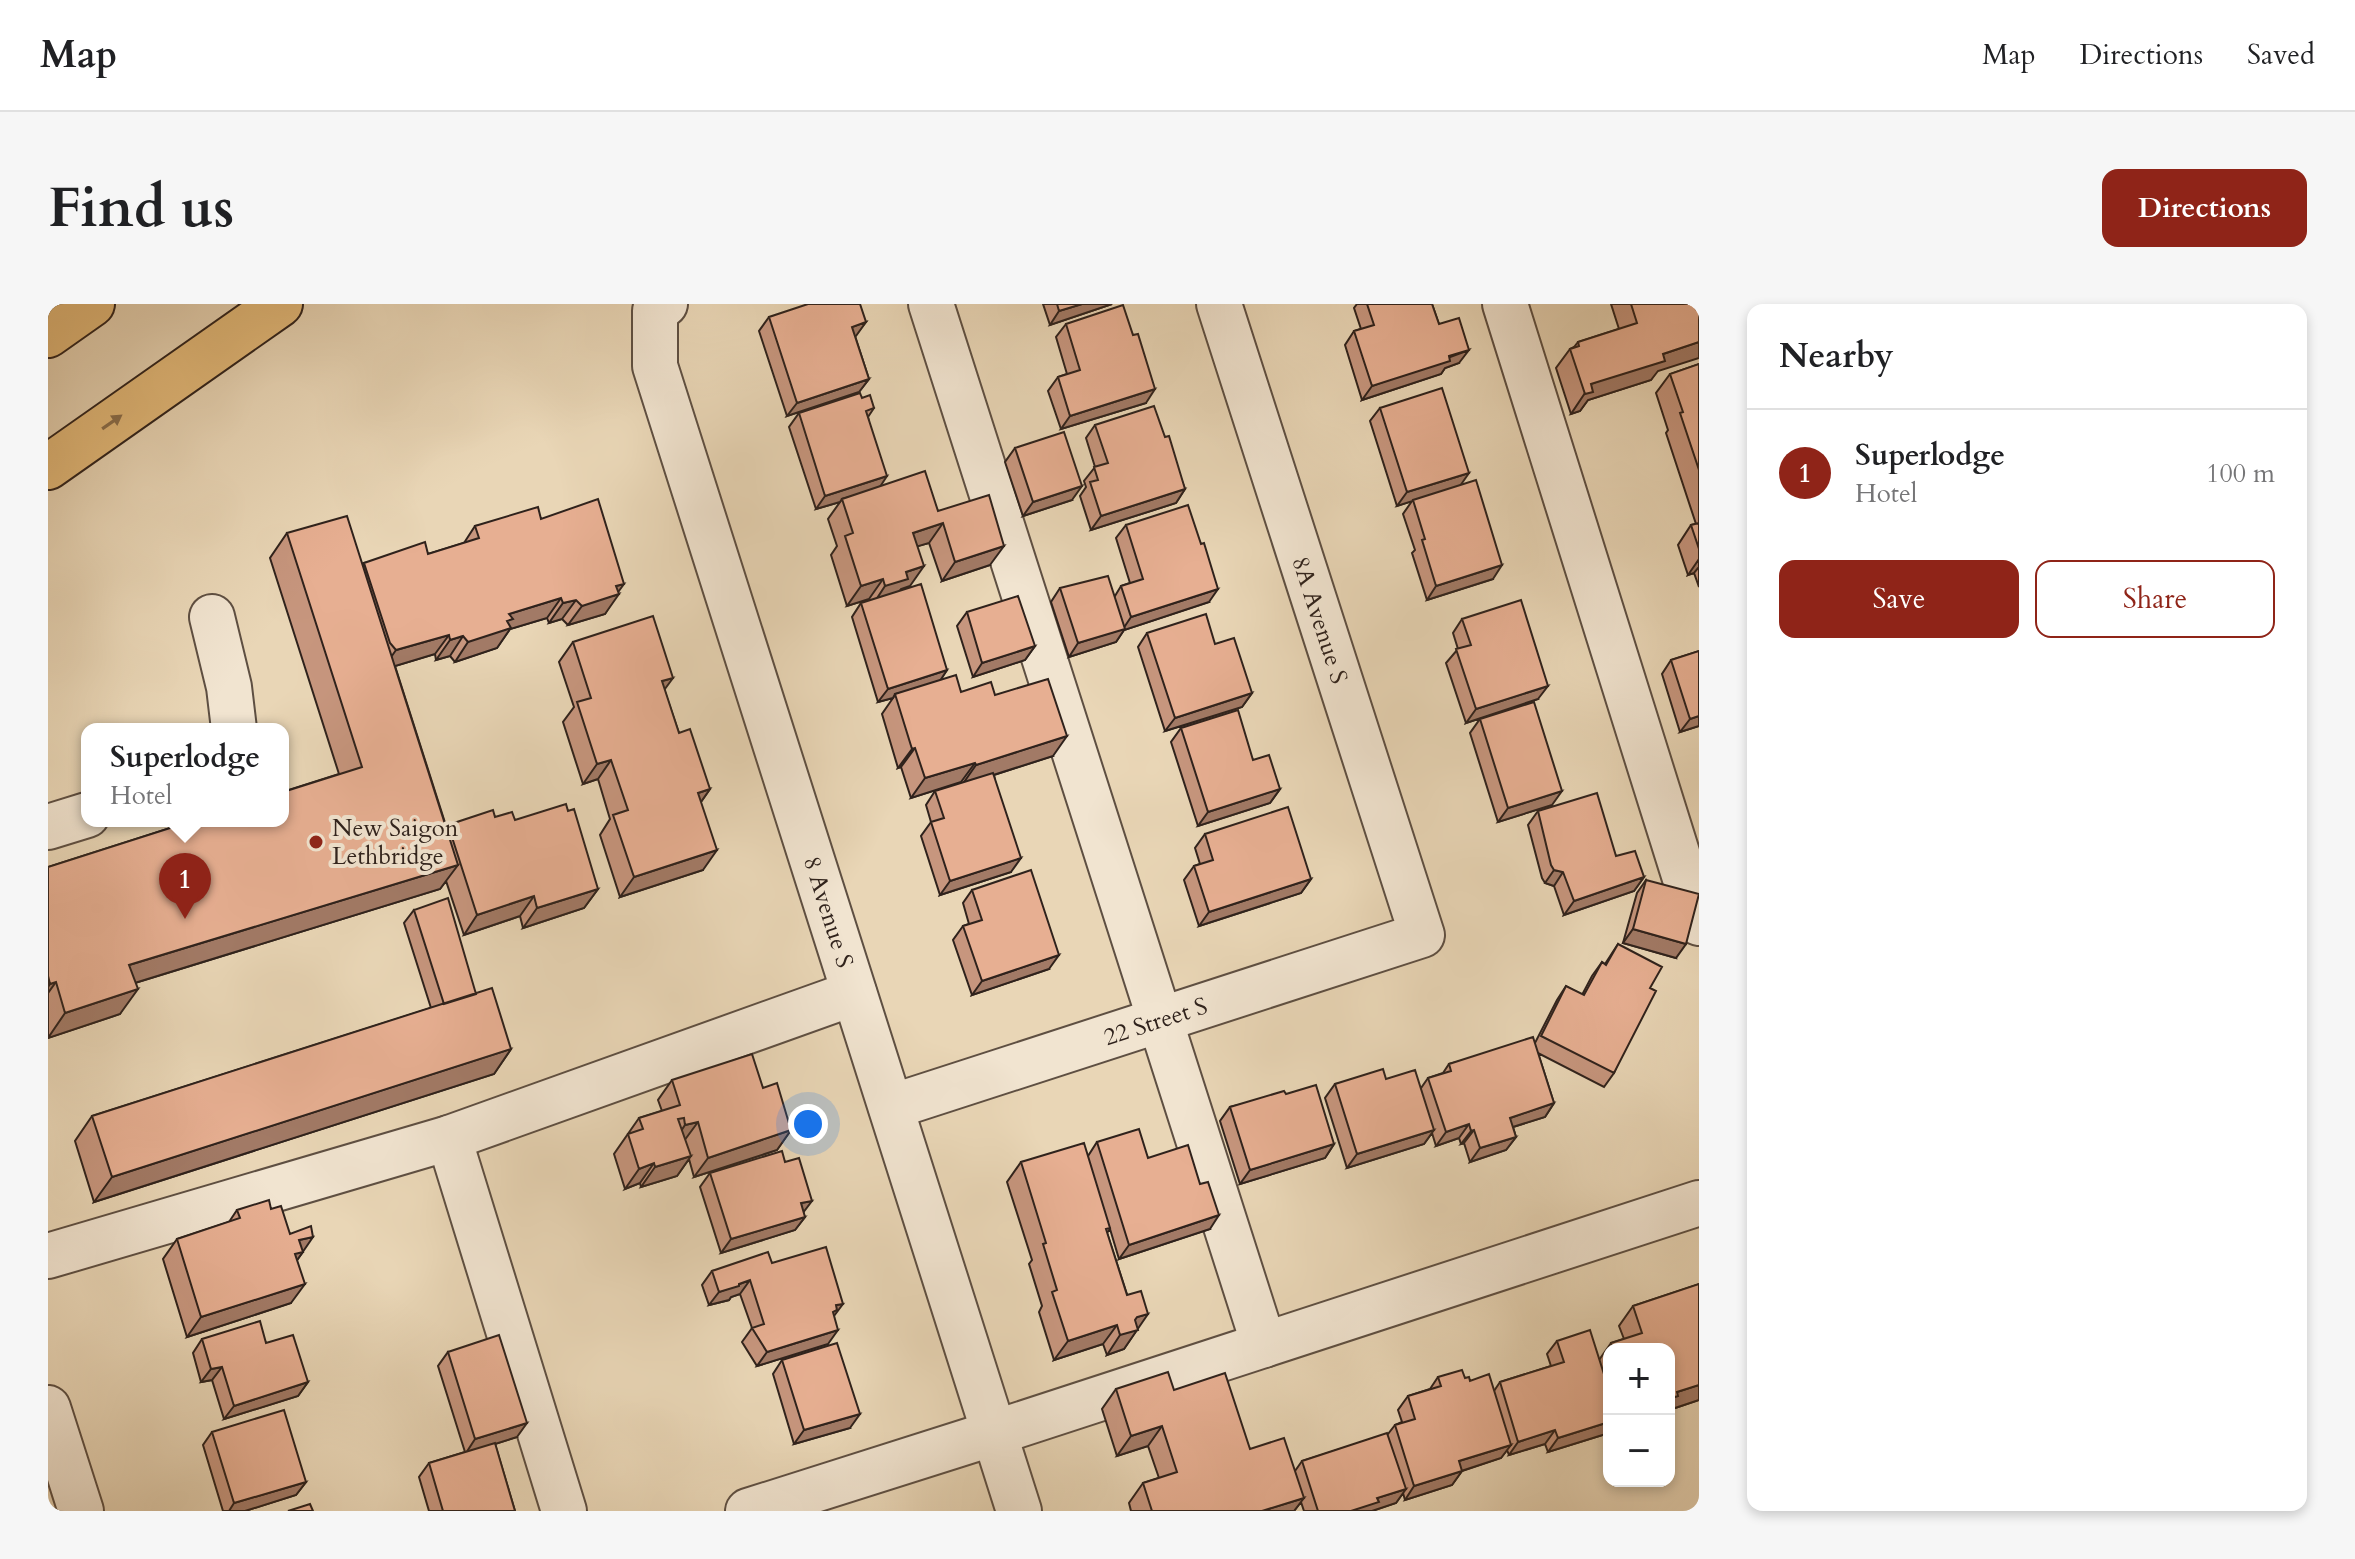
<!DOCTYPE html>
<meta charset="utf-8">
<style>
:root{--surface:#fff;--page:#f6f6f6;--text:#202124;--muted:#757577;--line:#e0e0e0;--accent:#8f2418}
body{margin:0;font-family:Cardo,serif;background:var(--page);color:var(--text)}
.controls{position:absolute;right:24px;bottom:24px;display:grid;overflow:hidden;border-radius:16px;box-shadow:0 4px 12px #0003}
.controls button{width:72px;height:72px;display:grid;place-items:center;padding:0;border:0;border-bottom:2px solid var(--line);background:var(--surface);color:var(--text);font:40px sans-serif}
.you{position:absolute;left:760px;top:820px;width:28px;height:28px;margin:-20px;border:6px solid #fff;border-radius:50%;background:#1a73e8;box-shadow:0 0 0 12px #1a73e833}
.badge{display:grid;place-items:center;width:52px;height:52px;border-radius:50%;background:var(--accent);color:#fff;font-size:26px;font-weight:700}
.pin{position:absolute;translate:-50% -66px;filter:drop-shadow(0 2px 4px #0008)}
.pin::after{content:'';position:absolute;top:42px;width:28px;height:24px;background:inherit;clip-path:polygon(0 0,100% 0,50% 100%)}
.popup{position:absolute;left:33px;top:419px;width:208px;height:104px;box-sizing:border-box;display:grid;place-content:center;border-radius:16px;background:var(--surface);filter:drop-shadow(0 2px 6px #0005);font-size:26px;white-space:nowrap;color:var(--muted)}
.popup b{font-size:30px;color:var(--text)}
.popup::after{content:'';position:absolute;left:50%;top:100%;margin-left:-16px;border:16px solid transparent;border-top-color:var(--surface)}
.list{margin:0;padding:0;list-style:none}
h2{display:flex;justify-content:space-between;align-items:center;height:104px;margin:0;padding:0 32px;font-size:34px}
h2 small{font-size:26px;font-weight:400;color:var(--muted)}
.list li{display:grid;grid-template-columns:52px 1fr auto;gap:24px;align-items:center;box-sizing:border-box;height:128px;padding:0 32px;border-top:2px solid var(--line)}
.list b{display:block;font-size:30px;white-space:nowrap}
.list p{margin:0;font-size:26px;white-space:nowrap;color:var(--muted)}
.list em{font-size:26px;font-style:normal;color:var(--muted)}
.actions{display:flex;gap:16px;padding:24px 32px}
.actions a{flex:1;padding:18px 0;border:2px solid var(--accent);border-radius:16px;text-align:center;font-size:28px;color:var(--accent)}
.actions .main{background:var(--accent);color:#fff}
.map{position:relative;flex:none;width:1651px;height:1207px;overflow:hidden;border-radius:16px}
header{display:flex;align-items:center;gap:48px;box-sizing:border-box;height:112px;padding:0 40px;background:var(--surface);border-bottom:2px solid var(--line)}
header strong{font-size:38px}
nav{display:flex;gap:44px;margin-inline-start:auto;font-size:28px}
.intro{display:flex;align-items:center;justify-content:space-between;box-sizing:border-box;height:192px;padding:0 48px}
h1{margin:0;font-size:56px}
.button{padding:20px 36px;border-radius:16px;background:var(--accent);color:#fff;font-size:28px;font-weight:700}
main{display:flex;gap:48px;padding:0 48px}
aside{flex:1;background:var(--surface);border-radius:16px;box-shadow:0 4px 12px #0003}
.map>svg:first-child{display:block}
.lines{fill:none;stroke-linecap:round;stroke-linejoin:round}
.minor-casing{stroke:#5e4f42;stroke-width:48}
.major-casing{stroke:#2f221c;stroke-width:48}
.minor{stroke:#f1e4d0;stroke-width:44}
.major{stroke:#e4bb7b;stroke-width:44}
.wall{fill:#c7967e;stroke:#2f221c;stroke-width:2}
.shaded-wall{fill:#a27a66;stroke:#2f221c;stroke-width:2}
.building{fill:#e7af92;stroke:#2f221c;stroke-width:2}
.oneway{fill:#8a6e4c}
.poi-dot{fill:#8f2418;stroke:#f1e4d0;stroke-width:3}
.labels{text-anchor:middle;stroke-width:8;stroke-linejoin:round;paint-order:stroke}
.street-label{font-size:24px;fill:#2f221c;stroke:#f1e4d0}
.poi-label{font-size:24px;fill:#2f221c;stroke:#f1e4d0;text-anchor:start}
</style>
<header>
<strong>Map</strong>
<nav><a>Map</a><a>Directions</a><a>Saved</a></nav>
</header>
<div class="intro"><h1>Find us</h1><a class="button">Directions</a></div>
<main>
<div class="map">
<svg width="1651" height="1207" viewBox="0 0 1651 1207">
<rect width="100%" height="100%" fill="#e9d6b6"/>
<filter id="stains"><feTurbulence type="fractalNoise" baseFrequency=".0025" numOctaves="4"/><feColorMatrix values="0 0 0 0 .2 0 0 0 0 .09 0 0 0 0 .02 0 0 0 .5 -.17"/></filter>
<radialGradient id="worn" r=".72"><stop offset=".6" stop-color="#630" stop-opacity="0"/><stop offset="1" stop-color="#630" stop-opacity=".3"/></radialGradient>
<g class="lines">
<defs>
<g id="minor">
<path id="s1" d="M617,0L607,7V62L971,1207"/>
<path d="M883,0L1216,1041"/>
<path d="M1457,0L1651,619"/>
<path d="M164,313L181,383L186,425"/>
<path d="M0,523L39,511"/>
<path id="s2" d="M843,803L1374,631L1171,0"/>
<path d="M401,834L516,1207"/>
<path d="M0,952L401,834L806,689"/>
<path d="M0,1104L33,1207"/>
<path d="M700,1207L946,1129L1651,899"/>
</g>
<path id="major" d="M0,31L44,0
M0,163L232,0"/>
</defs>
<use href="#minor" class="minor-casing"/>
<use href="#major" class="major-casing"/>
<use href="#minor" class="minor"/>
<use href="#major" class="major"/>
</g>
<path class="wall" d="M995,0H1064L1002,21Z
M1309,0H1384L1391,20L1411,59L1397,64L1393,70L1314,96L1297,41L1306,27L1313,25L1306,4Z
M1563,0H1651L1603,76L1540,96L1532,107L1523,110L1508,64L1522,45L1526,43L1530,38L1571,25Z
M721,13L818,18L807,32L821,75L811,88L739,112L711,27Z
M1018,20L1085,31L1098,99L1013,125L1000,87L1010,73L1019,70L1008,33Z
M1651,60V283L1646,269L1640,271L1630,241L1643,221L1648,220L1618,129L1620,126L1608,89L1622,70Z
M814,94L826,104L820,113L832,182L890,207L942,261L894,277L881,239L869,242L862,282L853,285L852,287L899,366L892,376L913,388L947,391L1005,452L946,471L963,568L892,591L873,532L883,518L878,501L887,487L913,478L863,494L853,463L850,464L834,410L845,394L830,398L804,313L813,299L822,297L821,295L799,302L783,251L789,242L780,215L792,198L768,205L741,123L751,109Z
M1332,104L1412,181L1445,275L1379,296L1364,249L1367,246L1355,210L1364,197L1349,202L1322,117Z
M1047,121L1117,133L1137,185L1128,199L1043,226L1032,192L1038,183L1036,177L1047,163L1038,134Z
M967,144L1024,196L975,212L957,158Z
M493,215L570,288L557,310L520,321L514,315L501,319L499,314L462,325L449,344L407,358L402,352L388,356L387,350L347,362L400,528L406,519L447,513L467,516L550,585L536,604L475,624L472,612L416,631L398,577L392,585L87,679L72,710L0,734V563L291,470L222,254L239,229L314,261L316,259L380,250L416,239L427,222Z
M1078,221L1161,298L1076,326L1068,338L1021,353L1003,298L1012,284L1067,292L1073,282L1082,279L1068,234Z
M919,308L987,342L977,356L925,373L909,322Z
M1414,315L1490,395L1418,419L1398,359L1410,345L1405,329Z
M1099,329L1167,340L1204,389L1194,403L1117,427L1090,343Z
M525,338L616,385L631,429L662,485L653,498L655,566L572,593L552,531L562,515L550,475L535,480L515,418L526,403L511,358Z
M1651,347V422L1632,428L1614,370L1623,356Z
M1432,415L1504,501L1450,518L1422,429Z
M1133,424L1205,456L1232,485L1222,499L1150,522L1123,438Z
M1490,507L1568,552L1596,573L1586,587L1516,611L1506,582L1497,579L1494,574L1480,521Z
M1157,530L1263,575L1253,589L1151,622L1136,576L1146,562L1152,560L1147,544Z
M1598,576L1628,654L1575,639L1589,589Z
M924,586L1001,665L924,691L905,636L915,622L921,620L915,599Z
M366,606L428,689L463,745L446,770L46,898L27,837L44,812L383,704L356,619Z
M1570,640L1602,684L1566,769L1556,783L1490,749L1506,799L1497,813L1465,823L1468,833L1458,846L1422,858L1416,839L1413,840L1411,834L1388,842L1384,829L1376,840L1299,864L1277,794L1287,780L1338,775L1373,784L1380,774L1395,769L1401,760L1487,739L1509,696L1518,682L1534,691L1544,672L1554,658L1557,660Z
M624,776L715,784L743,826L729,846L646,873L641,855L629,872L593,883L592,879L577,885L566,850L591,814L614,807L610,796Z
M1238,790L1286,840L1277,854L1192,880L1172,817L1182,803Z
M1049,838L1100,854L1162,925L1071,955L1062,925L1059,929L1090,1024L1076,1045L1059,1051L1055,1040L1006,1056L991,1008L994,1002L981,960L984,956L959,878L973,858L1040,852Z
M662,869L755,908L757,913L747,926L673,949L652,883Z
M223,905L255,948L249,956L243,999L139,1033L115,955L129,935L181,918L189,906Z
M724,959L786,1012L780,1040L709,1062L694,1038L704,1024L692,990L683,993L681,996L661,1001L654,981L664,967Z
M1651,980V1096L1621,1106V1045H1561V1129L1500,1148L1497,1140L1461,1151L1459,1146L1453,1154L1414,1167L1404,1181L1357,1196L1355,1189L1348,1199L1324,1207H1256L1253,1198L1246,1207H1083L1081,1199L1095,1179L1111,1174L1100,1142L1069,1152L1054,1105L1068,1085L1126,1086L1202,1145L1247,1167L1254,1157L1340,1130L1347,1121L1354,1118L1350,1106L1360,1092L1382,1085L1390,1073L1417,1074L1446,1087L1452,1078L1503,1062L1499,1050L1509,1037L1551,1056L1563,1039L1576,1035L1571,1022L1585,1002Z
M154,1035L218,1039L260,1078L250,1092L176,1115L164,1076L153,1078L145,1049Z
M400,1048L469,1133L447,1140L467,1207H381L371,1173L381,1159L417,1148L390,1062Z
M734,1056L802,1124L746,1140L725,1070Z
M164,1128L258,1178L248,1191L197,1207H175L155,1141Z"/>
<path class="shaded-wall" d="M1034,0H1064L1002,21L1011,7Z
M818,18L808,32L794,36L804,23Z
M1651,38V54L1610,67L1603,76L1540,96L1532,107L1523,110L1543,80L1615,50Z
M1421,46L1411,59L1397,64L1393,70L1314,96L1324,82Z
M821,75L811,88L739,112L749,99Z
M1107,85L1098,99L1013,125L1022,112Z
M1421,169L1412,182L1349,202L1359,188Z
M839,172L830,186L794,195L792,198L768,205L777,192Z
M1034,182L1024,196L975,212L985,198Z
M1137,185L1128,199L1043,226L1053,212Z
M895,219L881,239L851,248L865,229Z
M956,242L942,261L894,277L907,258Z
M1651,255V263L1646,269L1640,271Z
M1454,261L1445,275L1379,296L1388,282Z
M876,262L862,282L853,285L846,295L824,302L837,282L858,268Z
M835,275L821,295L799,302L813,282Z
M576,280L568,291L571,290L557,310L520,321L534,302L568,282Z
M1170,285L1161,298L1076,326L1068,338L1021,353L1030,339L1075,325L1083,313Z
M513,294L499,314L462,325L449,344L407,358L420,338L461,310Z
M528,296L514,315L501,319L515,299Z
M401,331L387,350L334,366L348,346Z
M415,332L402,352L388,356L402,336Z
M987,342L977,356L925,373L934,359Z
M899,366L890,380L847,390L845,394L830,398L840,385Z
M625,374L611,393L614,377Z
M1500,382L1490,395L1418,419L1428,405Z
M1204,389L1194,403L1117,427L1127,414Z
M1651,412V422L1632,428L1642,415Z
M1019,432L1005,452L914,481L928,461Z
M867,444L853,463L850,464L864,445Z
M563,456L550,475L535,480L549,460Z
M927,459L913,478L863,494L877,474Z
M662,485L648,505L650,489Z
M1232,485L1222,499L1150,522L1160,508Z
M1514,487L1504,501L1450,518L1460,504Z
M669,546L655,566L572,593L586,573Z
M973,554L963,568L892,591L902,577Z
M410,561L392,585L64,686L81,661Z
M1506,566L1515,568L1506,582L1497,579Z
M1596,573L1586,587L1516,611L1526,597Z
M1263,575L1253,589L1151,622L1161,608Z
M550,585L536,604L475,624L489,604Z
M486,592L472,612L416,631L429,611Z
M1585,625L1638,640L1628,654L1575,639Z
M1011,651L1001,665L924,691L934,677Z
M8,678L0,689V683L2,680Z
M90,685L72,710L0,734L17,709Z
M463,745L446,770L46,898L64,873Z
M1506,799L1497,813L1452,827L1462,814Z
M650,818L636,837L624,841L637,821Z
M1421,820L1411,834L1388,842L1398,828Z
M743,826L729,846L646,873L660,854Z
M1386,826L1376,840L1299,864L1309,850Z
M1426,826L1416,839L1413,840L1423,827Z
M1468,833L1458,846L1422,858L1432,844Z
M1286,840L1277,854L1192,880L1202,866Z
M643,852L629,872L593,883L607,863Z
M606,859L592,879L577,885L591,865Z
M764,897L754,910L753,899Z
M1171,911L1162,925L1071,955L1081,941Z
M757,913L747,926L673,949L683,935Z
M265,933L241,968L251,936Z
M702,976L692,990L683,993L681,996L661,1001L671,988Z
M257,980L243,999L139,1033L153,1013Z
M795,1000L780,1020L788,1001Z
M1100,1010L1076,1045L1059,1051L1072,1031L1089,1013Z
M1069,1021L1055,1040L1006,1056L1020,1037Z
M790,1026L780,1040L709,1062L719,1048Z
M174,1063L164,1076L153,1078L163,1065Z
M260,1078L250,1092L176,1115L186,1102Z
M1651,1081V1096L1621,1106V1095L1629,1088Z
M812,1110L802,1124L746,1140L756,1126Z
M1561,1118V1129L1500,1148L1510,1134Z
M479,1119L469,1133L418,1149L427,1135Z
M1114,1122L1100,1142L1069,1152L1083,1132Z
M1507,1126L1497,1140L1461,1151L1470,1138Z
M1463,1141L1453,1154L1401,1171L1411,1157Z
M1414,1167L1404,1181L1357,1196L1366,1182Z
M258,1178L248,1191L197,1207H181L186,1199Z
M1358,1185L1348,1199L1324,1207H1303L1329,1194Z
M1256,1194L1246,1207H1214Z"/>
<path class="building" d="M760,0H812L818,18L804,23L821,75L749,99L721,13Z
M1009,0H1034L1011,7Z
M1319,0H1384L1391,20L1411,14L1421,46L1401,52L1402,57L1324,82L1306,27L1326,21Z
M1583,0H1651V38L1615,50L1617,57L1543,80L1545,88L1537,90L1522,45L1531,42L1530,38L1589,19Z
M1075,1L1085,31L1090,30L1107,85L1022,112L1010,73L1032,66L1018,20Z
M1651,60V166L1632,109L1635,108L1622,70Z
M1394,84L1421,169L1359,188L1332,104Z
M812,89L814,94L822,91L826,104L818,107L839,172L777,192L751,109Z
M1106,102L1117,133L1121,132L1137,185L1053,212L1042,178L1050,176L1046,163L1060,159L1047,121Z
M1016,128L1034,182L985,198L967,144Z
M877,167L890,207L941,191L956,242L907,258L895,219L865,229L876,262L858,268L860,275L837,282L835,275L813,282L797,232L805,229L794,195Z
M1428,176L1454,261L1388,282L1374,236L1377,235L1365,196Z
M550,195L576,280L568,282L571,290L534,302L528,296L515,299L513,294L461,310L465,315L459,317L463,324L420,338L415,332L402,336L401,331L348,346L342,339L316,259L377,238L380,250L431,234L427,222L490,203L493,215Z
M1140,201L1153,240L1156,239L1170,285L1083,313L1073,282L1095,275L1078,221Z
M299,212L410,561L81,661L90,685L17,709L8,678L2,680L0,672V563L144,517H235V488L314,463L239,229Z
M1651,219V245L1643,221Z
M1060,272L1077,325L1030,339L1012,284Z
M873,280L899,366L840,385L813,299Z
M970,292L987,342L934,359L919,308Z
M1473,296L1500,382L1428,405L1408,345L1423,341L1414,315Z
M1158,310L1167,340L1186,334L1204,389L1127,414L1099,329Z
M605,312L625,374L614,377L631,429L642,425L662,485L650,489L669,546L586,573L565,511L580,506L563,456L549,460L529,398L543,394L525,338Z
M1651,347V412L1642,415L1623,356Z
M908,371L913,388L943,378L947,391L1000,375L1019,432L928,461L927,459L877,474L867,444L864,445L847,390Z
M1486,398L1514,487L1460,504L1432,415Z
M1190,406L1205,456L1221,451L1232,485L1160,508L1133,424Z
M945,469L973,554L902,577L883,518L896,514L887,487Z
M1549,489L1568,552L1587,547L1596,573L1526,597L1515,568L1506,566L1503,561L1490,507Z
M518,500L520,507L526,505L550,585L489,604L486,592L429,611L402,527L408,525L406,519L445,506L447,513L464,508L467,516Z
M1240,503L1263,575L1161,608L1146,562L1165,556L1157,530Z
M983,566L1011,651L934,677L915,622L934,616L924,586Z
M1598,576L1651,590L1638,640L1585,625Z
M400,594L428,690L396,700L366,606Z
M1570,640L1614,663L1602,684L1608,687L1566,769L1493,732L1518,682L1536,691L1554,658L1558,661Z
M444,684L463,745L64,873L44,812Z
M1485,733L1506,799L1462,814L1468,833L1432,844L1426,826L1423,827L1421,820L1398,828L1380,774L1403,767L1401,760Z
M704,750L715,784L729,779L743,826L660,854L650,818L637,821L636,814L630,815L643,852L607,863L606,859L591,865L580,830L595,825L591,814L632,801L624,776Z
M1335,765L1338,775L1367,766L1386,826L1309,850L1287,780Z
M1268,781L1286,840L1202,866L1182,803L1236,787L1238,790Z
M1091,825L1100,854L1140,841L1152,880L1160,878L1171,911L1081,941L1049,838Z
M1036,839L1062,924L1058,925L1079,991L1093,987L1100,1010L1089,1013L1087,1016L1090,1026L1072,1031L1069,1021L1020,1037L1004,988L1009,986L995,940L998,939L973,858Z
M734,847L737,858L751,854L764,897L753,899L757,913L683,935L662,869Z
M221,896L223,905L233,902L242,930L263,922L265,933L251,936L255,948L247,950L257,980L153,1013L129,935L192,914L189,906Z
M778,943L795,1000L788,1001L789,1006L785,1008L790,1026L719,1048L704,1024L716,1020L702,976L691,980V982L671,988L664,967L720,948L724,959Z
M1651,980V1081L1629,1088L1630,1092L1621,1095V1045H1565L1563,1039L1594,1029L1585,1002Z
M212,1017L218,1039L245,1031L260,1078L186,1102L174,1063L163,1065L154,1035Z
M1542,1026L1561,1086V1118L1510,1134L1507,1126L1470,1138L1452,1078L1516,1058L1509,1037Z
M451,1031L479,1119L427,1135L400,1048Z
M789,1039L812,1110L756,1126L734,1056Z
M1414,1066L1417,1074L1421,1073L1422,1077L1441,1070L1463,1141L1411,1157L1414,1167L1366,1182L1347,1121L1367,1115L1360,1092L1393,1082L1390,1073Z
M1120,1068L1126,1086L1177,1069L1202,1145L1236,1134L1256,1194L1214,1207H1104L1095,1179L1129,1168L1114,1122L1083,1132L1068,1085Z
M236,1106L258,1178L186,1199L164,1128Z
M1339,1129L1358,1185L1329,1194L1331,1198L1303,1207H1270L1254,1157Z
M447,1139L467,1207H395L381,1159Z
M262,1200L265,1207H240Z"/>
<defs><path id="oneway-solid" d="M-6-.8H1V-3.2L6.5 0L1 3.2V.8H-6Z" transform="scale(2)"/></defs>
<use class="oneway" href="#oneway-solid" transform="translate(64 118) rotate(-35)"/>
<circle class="poi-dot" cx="268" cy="538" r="8"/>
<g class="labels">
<g class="street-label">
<text transform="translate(1272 316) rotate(72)" y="8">8A Avenue S</text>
<text dy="8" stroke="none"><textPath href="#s1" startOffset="640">8 Avenue S</textPath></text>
<text dy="8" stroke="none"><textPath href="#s2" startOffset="278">22 Street S</textPath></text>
</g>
<g class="poi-label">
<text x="284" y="532">New Saigon<tspan x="284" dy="28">Lethbridge</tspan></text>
</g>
</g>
<rect width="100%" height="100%" filter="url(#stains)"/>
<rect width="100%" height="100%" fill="url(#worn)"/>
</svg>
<div class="controls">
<button>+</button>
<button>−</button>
</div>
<div class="you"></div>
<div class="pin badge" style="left:137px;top:615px">1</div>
<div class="popup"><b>Superlodge</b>Hotel</div>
</div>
<aside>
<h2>Nearby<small></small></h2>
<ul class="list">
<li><span class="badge">1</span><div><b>Superlodge</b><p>Hotel</p></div><em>100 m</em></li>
</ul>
<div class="actions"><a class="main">Save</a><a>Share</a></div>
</aside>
</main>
